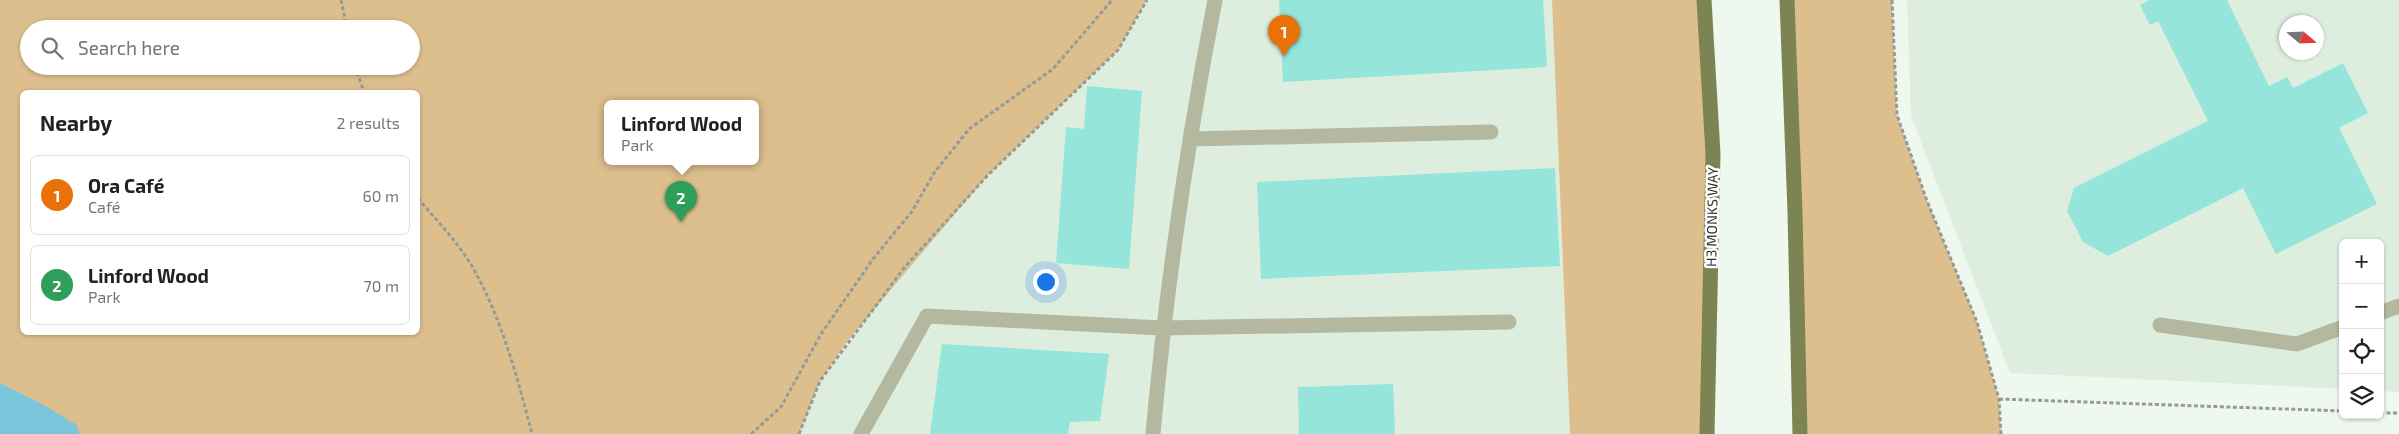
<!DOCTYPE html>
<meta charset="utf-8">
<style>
:root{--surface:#fff;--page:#f6f6f6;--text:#222;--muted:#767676;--line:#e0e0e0;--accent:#ad4db5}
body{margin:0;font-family:"Exo 2",sans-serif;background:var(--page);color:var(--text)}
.controls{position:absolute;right:15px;bottom:15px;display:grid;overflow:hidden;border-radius:8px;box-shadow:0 1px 4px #0004}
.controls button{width:45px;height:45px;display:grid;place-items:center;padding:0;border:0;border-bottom:1px solid var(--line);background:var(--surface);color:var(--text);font:25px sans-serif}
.compass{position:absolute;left:2279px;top:15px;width:45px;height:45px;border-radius:50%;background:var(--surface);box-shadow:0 1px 4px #0004;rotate:109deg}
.you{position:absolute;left:1045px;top:281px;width:18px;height:18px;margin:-12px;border:4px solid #fff;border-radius:50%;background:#1a73e8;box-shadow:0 0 0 8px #1a73e833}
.badge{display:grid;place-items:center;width:32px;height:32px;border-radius:50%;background:var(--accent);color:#fff;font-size:16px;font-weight:700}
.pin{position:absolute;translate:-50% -41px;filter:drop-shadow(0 1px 2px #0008)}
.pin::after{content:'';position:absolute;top:26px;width:18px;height:15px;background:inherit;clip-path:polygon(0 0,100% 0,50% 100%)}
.popup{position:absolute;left:604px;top:100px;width:155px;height:65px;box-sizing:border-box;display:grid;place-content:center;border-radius:8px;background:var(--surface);filter:drop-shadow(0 1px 4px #0005);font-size:16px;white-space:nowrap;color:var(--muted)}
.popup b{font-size:19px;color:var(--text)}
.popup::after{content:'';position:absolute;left:50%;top:100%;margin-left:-10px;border:10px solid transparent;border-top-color:var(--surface)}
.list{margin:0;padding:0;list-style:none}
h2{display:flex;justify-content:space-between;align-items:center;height:65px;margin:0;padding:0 20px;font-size:21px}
h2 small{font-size:16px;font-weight:400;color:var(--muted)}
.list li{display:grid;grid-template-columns:32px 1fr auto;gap:15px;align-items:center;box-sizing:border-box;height:80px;margin:0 10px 10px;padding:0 10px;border:1px solid var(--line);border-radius:8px}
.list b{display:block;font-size:19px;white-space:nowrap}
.list p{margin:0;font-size:16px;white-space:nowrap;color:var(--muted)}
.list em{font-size:16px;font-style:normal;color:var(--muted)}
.icon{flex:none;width:28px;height:28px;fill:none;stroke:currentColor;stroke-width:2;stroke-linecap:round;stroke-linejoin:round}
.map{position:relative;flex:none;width:2399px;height:434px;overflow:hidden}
.search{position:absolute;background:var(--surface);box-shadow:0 1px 4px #0004;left:20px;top:20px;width:400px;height:55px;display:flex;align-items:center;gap:12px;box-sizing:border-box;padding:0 18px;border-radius:28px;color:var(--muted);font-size:19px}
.panel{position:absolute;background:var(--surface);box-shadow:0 1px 4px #0004;left:20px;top:90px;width:400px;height:245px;border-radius:8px}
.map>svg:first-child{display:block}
.built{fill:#ddeedf;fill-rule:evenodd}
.green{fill:#ddbf8d;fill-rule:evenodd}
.water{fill:#7ac4dc}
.building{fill:#95e5db}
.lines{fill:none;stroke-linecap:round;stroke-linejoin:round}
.path{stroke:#949c95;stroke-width:3;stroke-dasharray:4 2.5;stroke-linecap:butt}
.service{stroke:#b3b89e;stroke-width:15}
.primary{stroke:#7d8454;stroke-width:15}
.labels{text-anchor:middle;stroke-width:5;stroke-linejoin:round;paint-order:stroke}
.street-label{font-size:14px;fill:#2e322f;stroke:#fff}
</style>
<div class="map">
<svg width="2399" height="434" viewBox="0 0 2399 434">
<rect width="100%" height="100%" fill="#eef8ef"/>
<path class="built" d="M1147,0H1552L1570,434H799L820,381L904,268L987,176L1118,50Z
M1907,0H2399V392L2380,391V243H2343V389L2010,373L1911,116ZM2286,22H2316V52H2286Z"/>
<path class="green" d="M0,0H1147L1118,50L987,176L850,338L820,381L799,434H0ZM29,29H411V66H29ZM22,92H418V332H22ZM607,103H755V161H607Z
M1552,0H1704L1713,154L1707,434H1570Z
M1787,0H1892L1897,115L1927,201L1977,322L1999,399L2001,434H1800Z"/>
<path class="water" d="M0,383L42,404L77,425L79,434H0Z"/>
<path class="building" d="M1279,0H1543L1547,67L1283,82Z
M2149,0H2227L2269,86L2287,77L2293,88L2343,63L2368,113L2339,128L2377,204L2276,254L2243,188L2108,256L2083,242L2067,211L2074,188L2208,121L2158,21L2150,25L2140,5Z
M1087,86L1142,91L1129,269L1056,263L1066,127L1084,129Z
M1555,168L1560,266L1261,279L1257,182Z
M942,344L1109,354L1100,421L1070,422L1068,434H930Z
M1393,384L1395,434H1299L1298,387Z"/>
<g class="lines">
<path class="path" d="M341,0L347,29
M1892,0L1897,115L1927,201L1977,322L1999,399L2001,434
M355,66L364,92
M418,198C435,219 456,240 470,263C501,315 517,376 532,434
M1999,399L2343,411
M2380,413H2399
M751,434L781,407L821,334L873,259L913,210L934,173L969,129L1053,69L1112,0
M799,434L820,381L904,268L987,176L1118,50L1147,0"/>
<path class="service" d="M1190,139L1491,132
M2380,313L2399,306
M2160,325L2297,344L2343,327
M861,434L927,316L1162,328L1509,322
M1153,434C1166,288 1187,144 1215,0"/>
<path class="primary" d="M1704,0L1713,154L1707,434
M1787,0L1795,212L1800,434"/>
</g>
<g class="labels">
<g class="street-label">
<text transform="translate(1712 217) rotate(-89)" y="5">H3 MONKS WAY</text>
</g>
</g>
</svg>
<div class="controls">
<button>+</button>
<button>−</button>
<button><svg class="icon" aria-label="locate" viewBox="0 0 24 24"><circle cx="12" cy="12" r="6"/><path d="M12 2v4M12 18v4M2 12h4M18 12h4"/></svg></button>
<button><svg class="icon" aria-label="layers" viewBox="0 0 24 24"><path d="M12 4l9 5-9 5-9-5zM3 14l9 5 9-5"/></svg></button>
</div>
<svg class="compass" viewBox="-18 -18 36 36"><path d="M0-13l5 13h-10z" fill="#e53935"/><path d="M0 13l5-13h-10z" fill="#767676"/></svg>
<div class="you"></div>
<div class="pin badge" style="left:1284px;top:56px;background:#e8710a">1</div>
<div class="pin badge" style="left:681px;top:222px;background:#2e9e5b">2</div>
<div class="popup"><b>Linford Wood</b>Park</div>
<div class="search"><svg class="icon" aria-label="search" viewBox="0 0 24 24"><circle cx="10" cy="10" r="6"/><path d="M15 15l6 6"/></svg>Search here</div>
<section class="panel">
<h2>Nearby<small>2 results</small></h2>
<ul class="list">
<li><span class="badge" style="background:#e8710a">1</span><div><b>Ora Café</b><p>Café</p></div><em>60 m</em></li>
<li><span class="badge" style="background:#2e9e5b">2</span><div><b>Linford Wood</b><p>Park</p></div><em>70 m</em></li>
</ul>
</section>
</div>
